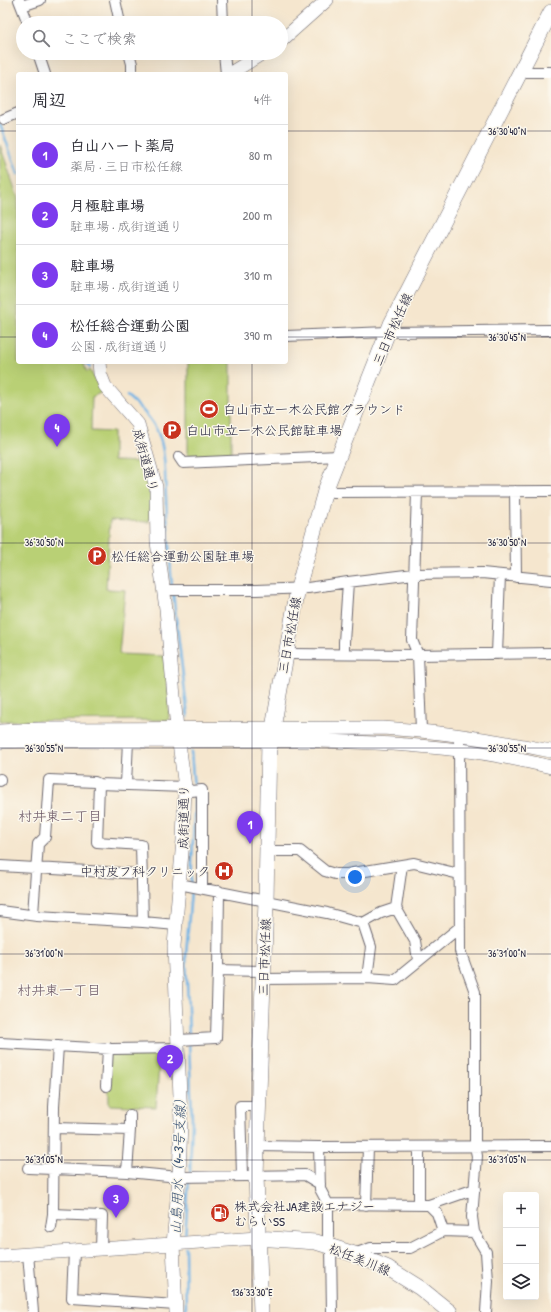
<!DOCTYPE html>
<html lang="ja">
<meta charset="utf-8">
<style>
:root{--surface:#fff;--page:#f2f2f3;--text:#2b2b33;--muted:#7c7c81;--line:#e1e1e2;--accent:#7c3aed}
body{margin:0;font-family:"Patrick Hand","Klee One",sans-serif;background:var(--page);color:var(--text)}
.controls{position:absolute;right:12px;bottom:12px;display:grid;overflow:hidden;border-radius:4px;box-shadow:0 4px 16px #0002}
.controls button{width:36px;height:36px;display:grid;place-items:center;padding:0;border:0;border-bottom:1px solid var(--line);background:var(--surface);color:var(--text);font:20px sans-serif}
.you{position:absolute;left:355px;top:877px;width:14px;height:14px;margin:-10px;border:3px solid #fff;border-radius:50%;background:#1a73e8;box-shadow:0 0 0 6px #1a73e833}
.badge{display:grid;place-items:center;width:26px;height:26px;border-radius:50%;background:var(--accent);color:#fff;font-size:13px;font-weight:700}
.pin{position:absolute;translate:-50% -33px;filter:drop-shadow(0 1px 2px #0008)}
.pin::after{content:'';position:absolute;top:21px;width:14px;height:12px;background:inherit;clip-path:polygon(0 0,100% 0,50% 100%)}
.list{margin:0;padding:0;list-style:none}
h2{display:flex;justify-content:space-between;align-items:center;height:52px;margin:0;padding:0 16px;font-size:17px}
h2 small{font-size:13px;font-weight:400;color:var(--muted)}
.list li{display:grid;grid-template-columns:26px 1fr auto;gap:12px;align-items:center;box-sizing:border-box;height:60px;padding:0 16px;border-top:1px solid var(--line)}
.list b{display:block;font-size:15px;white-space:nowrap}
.list p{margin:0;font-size:13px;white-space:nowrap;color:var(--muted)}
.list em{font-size:13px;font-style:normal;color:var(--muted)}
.icon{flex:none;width:22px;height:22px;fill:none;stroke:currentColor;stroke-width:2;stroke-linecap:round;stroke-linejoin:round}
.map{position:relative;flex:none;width:551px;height:1312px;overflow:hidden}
.search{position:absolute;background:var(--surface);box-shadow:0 4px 16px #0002;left:16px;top:16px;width:272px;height:44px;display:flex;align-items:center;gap:10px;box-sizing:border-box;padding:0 14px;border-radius:22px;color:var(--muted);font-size:15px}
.panel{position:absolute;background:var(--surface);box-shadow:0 4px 16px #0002;left:16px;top:72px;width:272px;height:292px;border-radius:4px}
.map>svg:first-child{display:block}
.green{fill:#b9d074;stroke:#6e7958}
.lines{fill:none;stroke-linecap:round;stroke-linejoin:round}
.stream{stroke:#6fb3e5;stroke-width:2.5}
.minor-casing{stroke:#6c676e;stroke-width:12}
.tertiary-casing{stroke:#6c676e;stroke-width:14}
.secondary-casing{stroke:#6c676e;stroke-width:16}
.minor{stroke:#fff;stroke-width:10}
.tertiary{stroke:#fff;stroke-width:13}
.secondary{stroke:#fff;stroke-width:15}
.ticks{fill:none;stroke:#22223b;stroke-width:1;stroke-opacity:0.45}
.labels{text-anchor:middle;stroke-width:3;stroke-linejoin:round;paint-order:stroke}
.street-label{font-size:13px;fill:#22223b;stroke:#fbf7ec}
.poi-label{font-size:13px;fill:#22223b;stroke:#fbf7ec;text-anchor:start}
.neighbourhood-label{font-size:14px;fill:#685463;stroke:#fbf7ec}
.water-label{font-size:14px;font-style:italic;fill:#3d5576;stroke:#fbf7ec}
.ticks-label{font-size:10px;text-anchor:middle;fill:#22223b;stroke:#fbf7ec;stroke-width:3;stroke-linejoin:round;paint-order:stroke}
</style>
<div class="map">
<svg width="551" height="1312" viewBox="0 0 551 1312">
<rect width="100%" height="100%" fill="#fbf7ec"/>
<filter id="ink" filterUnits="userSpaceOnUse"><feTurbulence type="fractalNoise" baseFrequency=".025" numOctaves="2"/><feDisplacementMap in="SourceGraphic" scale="8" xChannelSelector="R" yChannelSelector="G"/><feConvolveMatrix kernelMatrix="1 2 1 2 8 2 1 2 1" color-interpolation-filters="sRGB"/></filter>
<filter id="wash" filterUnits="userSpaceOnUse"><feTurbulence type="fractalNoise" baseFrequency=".012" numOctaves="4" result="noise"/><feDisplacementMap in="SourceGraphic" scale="16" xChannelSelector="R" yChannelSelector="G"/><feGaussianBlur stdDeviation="0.9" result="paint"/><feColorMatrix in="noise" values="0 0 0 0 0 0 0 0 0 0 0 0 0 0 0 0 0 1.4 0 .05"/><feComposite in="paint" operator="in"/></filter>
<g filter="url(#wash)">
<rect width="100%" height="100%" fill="#f5e6ce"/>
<path class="green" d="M0,145L18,198V362H83L87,372L90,370L102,392L92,397L91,431L113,432V461L143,462L151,498L149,522L110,520L106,589L125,590L119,654L164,656L168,687L169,720L0,721Z
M188,362H231V457L188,456Z
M108,1050H160L156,1107L109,1105Z"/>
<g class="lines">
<path class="stream" d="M0,124L18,174
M85,362L90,367
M127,396C139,406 152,418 158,433C166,451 165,479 166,499C168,529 170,559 172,588
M173,593L188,717
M191,752L194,789
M191,885L195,794
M189,1036L186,955L191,890
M189,1041L192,1119L190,1174
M185,1238L189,1179
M185,1247L186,1312"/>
</g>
</g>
<g filter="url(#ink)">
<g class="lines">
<defs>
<path id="minor" d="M19,0L28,23
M115,0L120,23
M222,0L223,23
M22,6L40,0
M38,53L45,74
M129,53L132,64V74
M224,53L226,74
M521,72H551
M4,119L18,113
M286,336L388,332L551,330
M179,457L183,463L339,456
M325,491L334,492L551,491
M515,491L516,577
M417,493L412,640L418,655L421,730
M163,590H256L308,588L348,582L414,574L482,573L551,580
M286,654L418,655L551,653
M344,654V642L348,582
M497,654L500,575
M459,736L460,951L475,992V1146L477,1156L472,1217L474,1232L486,1252L488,1281L486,1312
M0,779V781
M99,784L97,842L141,845L143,922
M126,784L128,741
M267,851H300L325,871L335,874H347L414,863L459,874
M402,865L396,908L415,941L418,960
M0,866L141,874
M179,884L327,913L363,923L381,913L396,908
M219,891L218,970L263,971
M0,911L37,916L143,922L176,925
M33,914L38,844L45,837L49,780L95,782L99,784L185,787L191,791L202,790V887
M363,923L371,947L367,978
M263,979L367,978L395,980L460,927
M178,1040L216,1038L218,970
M0,1043L112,1049L179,1048
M106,1086L108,1048
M54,1128L130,1130L127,1172
M130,1130V1115
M257,1146L319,1147L551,1146
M319,1147L320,1189L328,1204V1238L331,1246L332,1312
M419,1147V1204
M28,1168L127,1172L179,1177L305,1175L320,1184
M242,1175L240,1106H258
M328,1204L429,1205L437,1213L443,1231
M366,1205L368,1147
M429,1205L475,1189
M53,1214L102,1216L101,1249
M51,1227L53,1214L54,1107L58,1046
M74,1251L72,1298L176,1305
M28,1254L33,1312
M354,1254L371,1248H410L443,1231L474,1232"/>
<path id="tertiary" d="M281,41L327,0
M229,74L263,53
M99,362L100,373L105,386L138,424L156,487L157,542L166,609L177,729L185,787L183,840L174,946L181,1122L179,1177L173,1244L176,1312
M0,731L39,729L382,728C439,731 495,740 551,751
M0,742C59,740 119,742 178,741C272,740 366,739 459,750C490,753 521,760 551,767
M0,1256L257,1238"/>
<path id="secondary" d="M257,1238L316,1242L354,1254L388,1268L420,1288L450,1312
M261,1312L256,1175L266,901L269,740L273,728L298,588L325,491L391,324L551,12"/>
</defs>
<use href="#minor" class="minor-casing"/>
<use href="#tertiary" class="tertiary-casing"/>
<use href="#secondary" class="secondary-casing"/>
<use href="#minor" class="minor"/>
<use href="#tertiary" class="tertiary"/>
<use href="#secondary" class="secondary"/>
</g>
</g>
<path class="ticks" d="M252,0V23M252,53V74M0,131H18M286,131H551M0,337H18M286,337H551M252,362V1312M0,543H551M0,748H551M0,954H551M0,1160H551"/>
<defs>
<symbol id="stadium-disc" viewBox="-11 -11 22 22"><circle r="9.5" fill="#c8321e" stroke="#fbf7ec"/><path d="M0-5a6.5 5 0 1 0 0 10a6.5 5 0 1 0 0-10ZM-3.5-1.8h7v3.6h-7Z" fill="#fff"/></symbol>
<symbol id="parking-disc" viewBox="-11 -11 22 22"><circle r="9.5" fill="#c8321e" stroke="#fbf7ec"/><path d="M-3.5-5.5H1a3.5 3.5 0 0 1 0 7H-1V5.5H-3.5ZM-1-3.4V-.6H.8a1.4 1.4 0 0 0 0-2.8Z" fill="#fff"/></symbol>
<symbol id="hospital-disc" viewBox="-11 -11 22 22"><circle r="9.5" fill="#c8321e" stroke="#fbf7ec"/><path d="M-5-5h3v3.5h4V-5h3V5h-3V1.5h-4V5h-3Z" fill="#fff"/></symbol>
<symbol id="fuel-disc" viewBox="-11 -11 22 22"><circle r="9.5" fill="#c8321e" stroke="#fbf7ec"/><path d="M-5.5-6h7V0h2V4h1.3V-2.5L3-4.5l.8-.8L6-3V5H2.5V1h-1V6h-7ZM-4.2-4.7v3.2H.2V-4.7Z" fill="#fff"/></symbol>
</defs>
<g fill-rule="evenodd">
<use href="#stadium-disc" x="198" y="398" width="22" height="22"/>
<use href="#parking-disc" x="161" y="419" width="22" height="22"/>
<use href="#parking-disc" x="86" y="545" width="22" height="22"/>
<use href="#hospital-disc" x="213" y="860" width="22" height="22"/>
<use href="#fuel-disc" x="209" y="1202" width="22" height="22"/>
</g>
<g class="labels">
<g class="street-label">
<text transform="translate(392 329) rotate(-66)" y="5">三日市松任線</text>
<text transform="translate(146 460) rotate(75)" y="5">成街道通り</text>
<text transform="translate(289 635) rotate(-80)" y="5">三日市松任線</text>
<text transform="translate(183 817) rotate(-89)" y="5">成街道通り</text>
<text transform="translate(264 957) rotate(-88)" y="5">三日市松任線</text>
<text transform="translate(360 1259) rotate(22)" y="5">松任美川線</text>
</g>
<g class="poi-label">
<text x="223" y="414">白山市立一木公民館グラウンド</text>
<text x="186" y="435">白山市立一木公民館駐車場</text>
<text x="111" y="561">松任総合運動公園駐車場</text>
<text x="210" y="876" text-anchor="end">中村皮フ科クリニック</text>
<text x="234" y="1211">株式会社JA建設エナジー<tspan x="234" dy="15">むらいSS</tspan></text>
</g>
<g class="neighbourhood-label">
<text x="60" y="821">村井東二丁目</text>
<text x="59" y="995">村井東一丁目</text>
</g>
<g class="water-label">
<text transform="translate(178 1163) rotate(-88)" y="5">山島用水（4-3号支線）</text>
</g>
</g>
<g class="ticks-label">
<text x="507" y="135">36°30'40"N</text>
<text x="507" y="341">36°30'45"N</text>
<text x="507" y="546">36°30'50"N</text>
<text x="44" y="546">36°30'50"N</text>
<text x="507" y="752">36°30'55"N</text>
<text x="44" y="752">36°30'55"N</text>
<text x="507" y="957">36°31'00"N</text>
<text x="44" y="957">36°31'00"N</text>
<text x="507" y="1163">36°31'05"N</text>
<text x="44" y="1163">36°31'05"N</text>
<text x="252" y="1296">136°33'30"E</text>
</g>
</svg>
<div class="controls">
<button>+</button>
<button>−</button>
<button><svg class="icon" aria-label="layers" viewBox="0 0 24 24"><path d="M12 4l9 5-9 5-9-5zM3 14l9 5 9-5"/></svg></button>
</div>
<div class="you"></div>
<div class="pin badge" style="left:250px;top:844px">1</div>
<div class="pin badge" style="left:170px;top:1078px">2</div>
<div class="pin badge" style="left:116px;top:1218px">3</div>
<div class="pin badge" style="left:57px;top:447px">4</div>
<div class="search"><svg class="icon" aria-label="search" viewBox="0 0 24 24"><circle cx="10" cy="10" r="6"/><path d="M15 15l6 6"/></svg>ここで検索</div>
<section class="panel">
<h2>周辺<small>4件</small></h2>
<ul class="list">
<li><span class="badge">1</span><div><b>白山ハート薬局</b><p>薬局 · 三日市松任線</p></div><em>80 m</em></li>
<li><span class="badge">2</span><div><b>月極駐車場</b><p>駐車場 · 成街道通り</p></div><em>200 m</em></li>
<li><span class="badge">3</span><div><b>駐車場</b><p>駐車場 · 成街道通り</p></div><em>310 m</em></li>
<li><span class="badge">4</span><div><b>松任総合運動公園</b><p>公園 · 成街道通り</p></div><em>390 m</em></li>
</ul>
</section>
</div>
